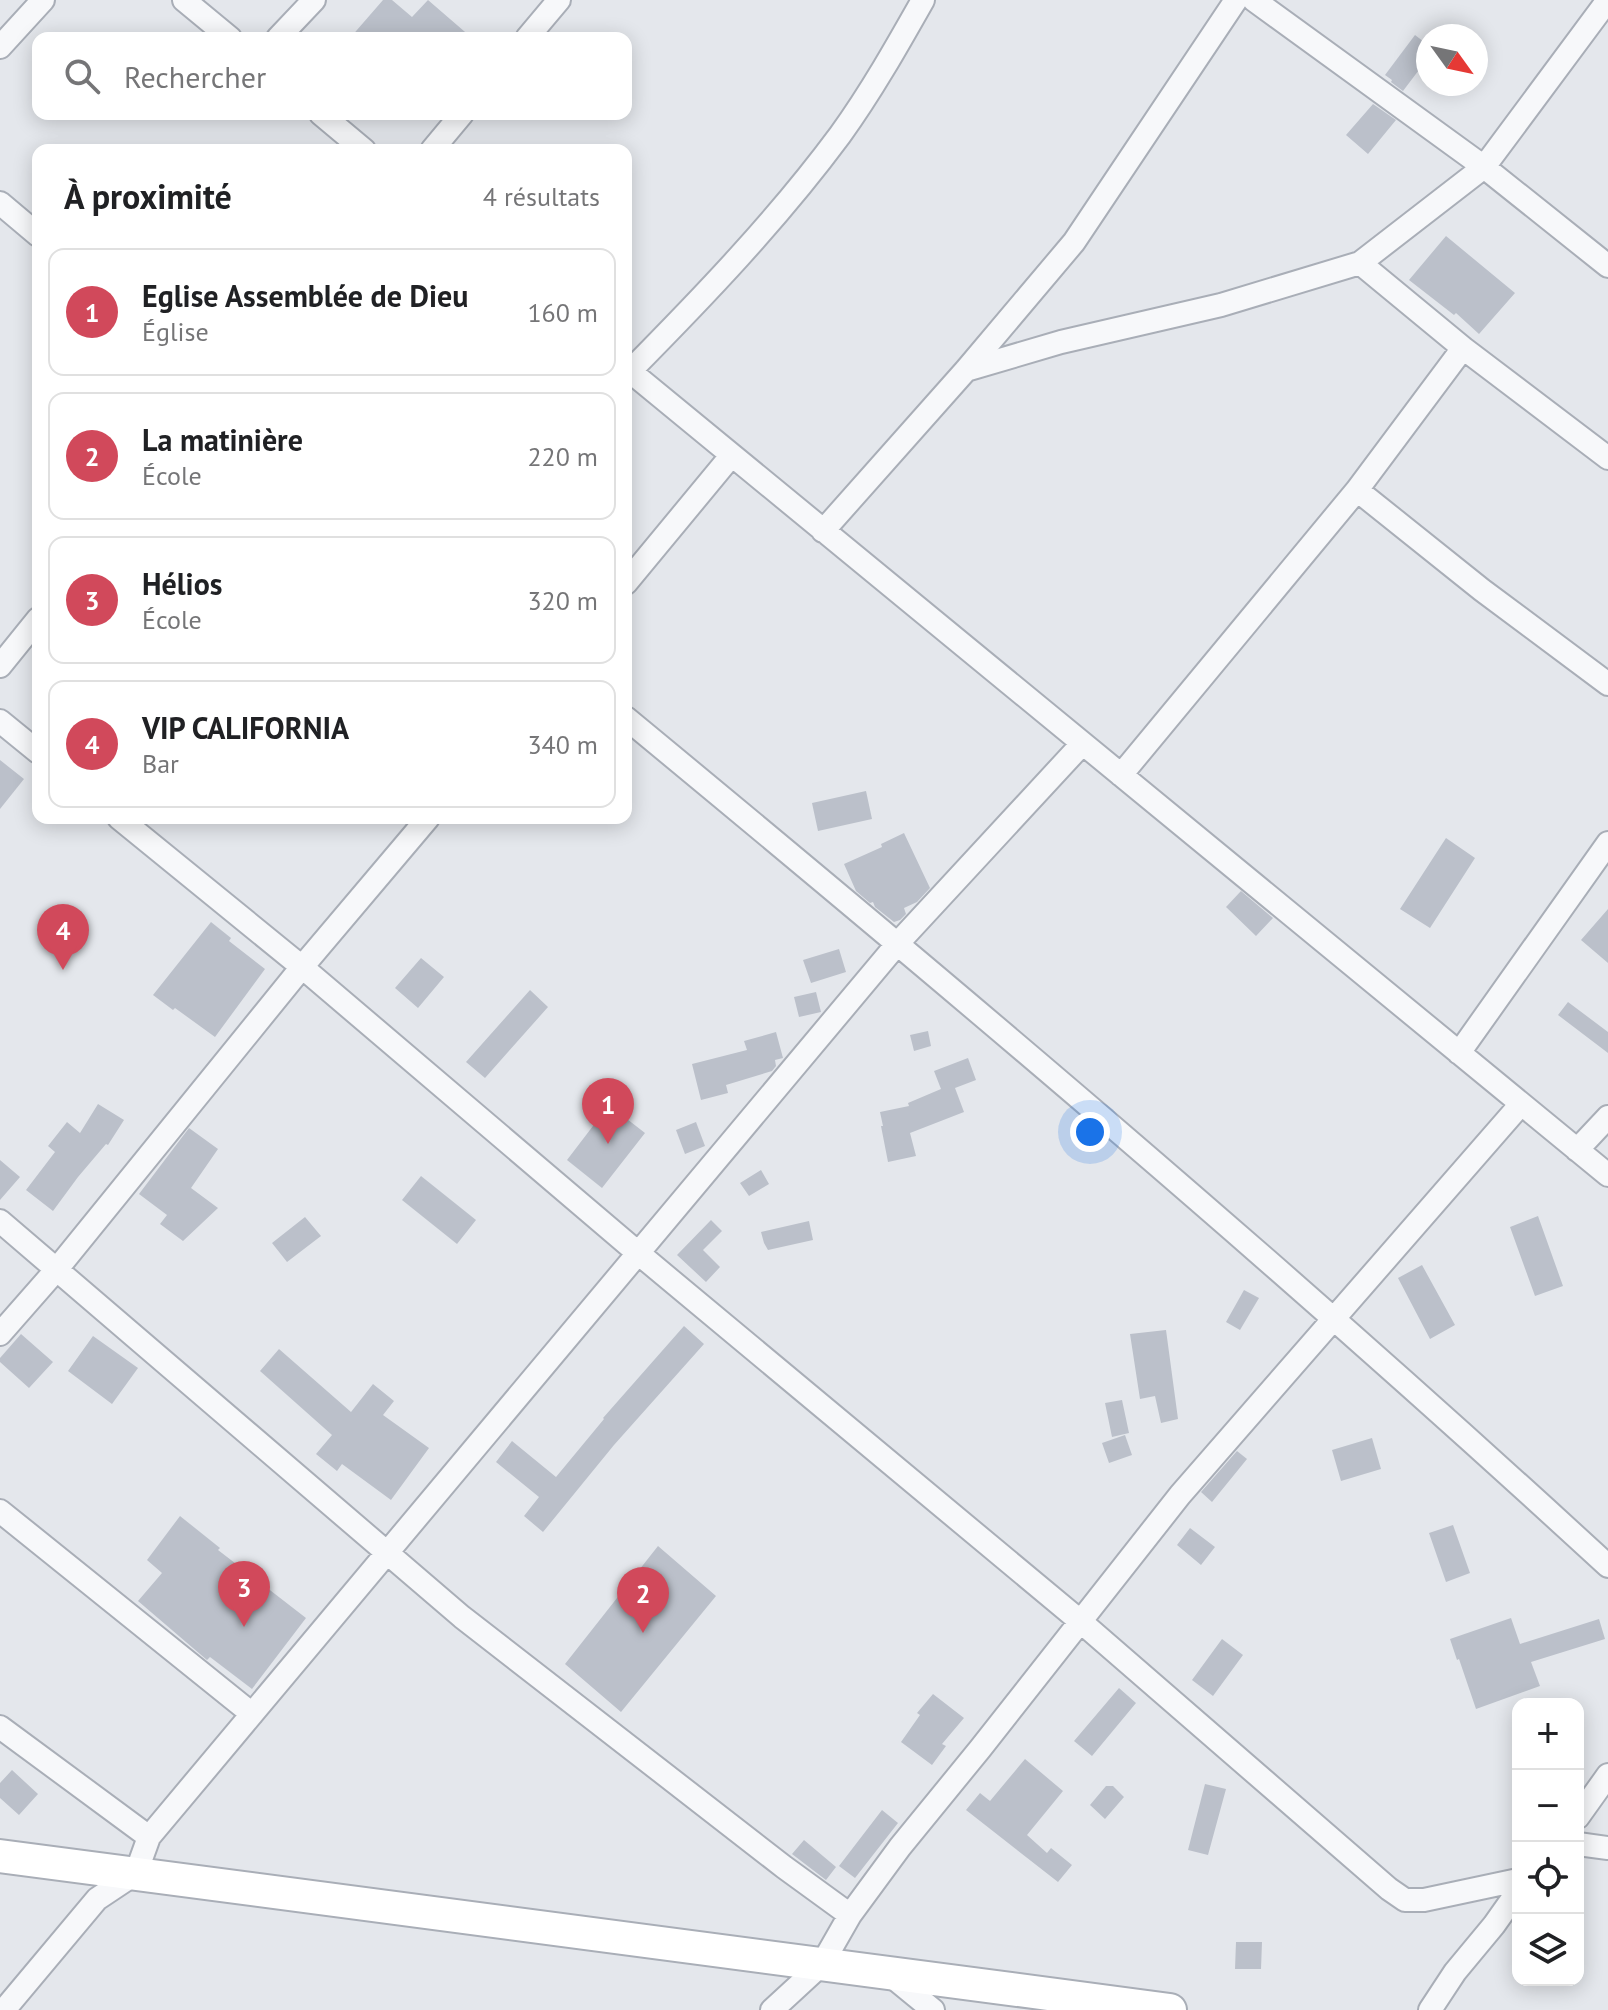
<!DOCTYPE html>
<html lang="fr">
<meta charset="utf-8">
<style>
:root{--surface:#fff;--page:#f6f6f6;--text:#202124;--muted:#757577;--line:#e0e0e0;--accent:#d1495b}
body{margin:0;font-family:"PT Sans",sans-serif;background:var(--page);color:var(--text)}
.controls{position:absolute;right:24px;bottom:24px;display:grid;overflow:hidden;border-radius:16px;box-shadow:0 4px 20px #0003}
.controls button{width:72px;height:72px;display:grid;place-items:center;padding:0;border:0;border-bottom:2px solid var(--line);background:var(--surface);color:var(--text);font:40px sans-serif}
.compass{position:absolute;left:1416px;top:24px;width:72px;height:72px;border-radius:50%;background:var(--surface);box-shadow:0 4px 20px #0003;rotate:123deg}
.you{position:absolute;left:1090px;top:1132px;width:28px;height:28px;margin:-20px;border:6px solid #fff;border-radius:50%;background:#1a73e8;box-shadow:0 0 0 12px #1a73e833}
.badge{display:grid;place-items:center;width:52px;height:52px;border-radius:50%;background:var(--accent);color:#fff;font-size:26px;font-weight:700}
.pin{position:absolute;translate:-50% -66px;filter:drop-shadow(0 2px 4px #0008)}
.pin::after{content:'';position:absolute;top:42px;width:28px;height:24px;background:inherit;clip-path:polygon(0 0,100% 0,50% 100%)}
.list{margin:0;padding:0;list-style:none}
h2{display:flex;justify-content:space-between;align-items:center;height:104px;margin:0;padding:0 32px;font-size:34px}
h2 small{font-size:26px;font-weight:400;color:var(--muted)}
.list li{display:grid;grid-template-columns:52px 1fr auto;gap:24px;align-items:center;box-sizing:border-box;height:128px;margin:0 16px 16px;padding:0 16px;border:2px solid var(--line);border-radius:16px}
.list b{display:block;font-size:30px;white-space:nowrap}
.list p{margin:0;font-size:26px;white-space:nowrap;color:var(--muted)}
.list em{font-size:26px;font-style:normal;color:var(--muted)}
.icon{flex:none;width:44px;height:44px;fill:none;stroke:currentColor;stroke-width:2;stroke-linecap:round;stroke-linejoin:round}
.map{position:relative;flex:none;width:1608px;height:2010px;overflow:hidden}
.search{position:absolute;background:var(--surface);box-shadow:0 4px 20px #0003;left:32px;top:32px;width:600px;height:88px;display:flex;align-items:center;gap:20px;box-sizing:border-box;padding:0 28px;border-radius:16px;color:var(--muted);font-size:30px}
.panel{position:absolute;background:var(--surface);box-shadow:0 4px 20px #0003;left:32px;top:144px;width:600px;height:680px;border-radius:16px}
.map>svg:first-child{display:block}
.building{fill:#bbc0ca}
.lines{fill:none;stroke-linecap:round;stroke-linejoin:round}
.minor-casing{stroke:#a9aeb7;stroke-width:26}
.secondary-casing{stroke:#a9aeb7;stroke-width:36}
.minor{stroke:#f7f8fa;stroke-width:22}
.secondary{stroke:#fff;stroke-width:32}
</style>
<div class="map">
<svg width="1608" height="2010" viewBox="0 0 1608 2010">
<rect width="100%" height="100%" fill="#e4e7ec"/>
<path class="building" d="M383,0H392L412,17L428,0L472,38H350Z
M1415,35L1428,45V58L1403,91L1391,82L1392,80L1385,75Z
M1373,104L1396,120L1368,154L1346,135Z
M1446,236L1515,293L1479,334L1456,313L1454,315L1409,280Z
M0,760L24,779L0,809Z
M866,791L872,819L818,831L812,803Z
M904,833L930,888L917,902L904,908L906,914L900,920L894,922L875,907L873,902L870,903L856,891L844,864L882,847L881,844Z
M1446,838L1475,858L1430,928L1400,909Z
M1241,891L1273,918L1256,936L1226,907Z
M1608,909V963L1581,940Z
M211,922L231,938L229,941L265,969L215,1037L175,1008L173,1010L153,995Z
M839,949L846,972L811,983L803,960Z
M421,958L444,977L418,1008L395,988Z
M530,990L548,1007L485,1078L466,1062Z
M816,992L821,1012L799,1017L794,997Z
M1568,1002L1608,1032V1053L1558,1015Z
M928,1031L931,1046L914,1051L910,1035Z
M776,1032L783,1058L775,1060L776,1066L772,1071L726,1085L728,1093L701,1100L692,1064L747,1050L744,1041Z
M968,1058L976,1080L955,1088L964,1112L910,1133L916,1156L888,1162L881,1126H883L880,1112L909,1106L908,1103L941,1089L934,1071Z
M98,1104L124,1120L108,1145L106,1144L78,1177L53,1211L26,1190L55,1152L48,1146L67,1122L80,1133Z
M609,1105L645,1133L602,1188L567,1160Z
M696,1122L705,1146L685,1154L676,1130Z
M189,1128L218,1149L191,1188L218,1208L183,1241L160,1224L167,1215L139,1194Z
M0,1160L20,1177L0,1200Z
M761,1170L769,1184L749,1196L740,1183Z
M421,1176L476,1220L457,1244L402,1200Z
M1538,1216L1563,1286L1535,1296L1510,1227Z
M305,1217L321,1236L287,1262L272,1243Z
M711,1220L722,1231L703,1250L720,1267L706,1282L677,1255Z
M809,1221L813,1240L768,1250L764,1243L761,1232Z
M1422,1265L1455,1325L1430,1339L1398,1278Z
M1244,1290L1259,1298L1240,1330L1226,1322Z
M684,1326L704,1344L614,1445L543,1532L524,1516L539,1497L496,1462L512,1441L556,1477L604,1419L603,1418Z
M1166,1330L1178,1419L1161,1423L1155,1396L1140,1399L1130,1334Z
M21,1334L53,1362L29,1388L0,1362V1358Z
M93,1336L138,1368L112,1404L68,1371Z
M279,1349L351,1412L373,1384L394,1401L383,1415L429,1448L391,1500L342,1464L337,1471L316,1454L332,1435L260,1371Z
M1122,1400L1129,1433L1112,1437L1105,1403Z
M1125,1435L1132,1455L1109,1463L1102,1443Z
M1372,1438L1381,1469L1341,1481L1332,1450Z
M1237,1451L1247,1459L1212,1502L1201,1492Z
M180,1516L220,1548L218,1550L306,1618L252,1689L210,1657L207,1660L138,1601L162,1573L147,1560Z
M1453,1525L1470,1573L1446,1582L1429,1533Z
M1190,1528L1215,1547L1201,1565L1177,1545Z
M658,1546L716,1596L621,1712L565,1664Z
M1511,1618L1520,1644L1599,1619L1605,1639L1531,1662L1540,1686L1476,1709L1459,1659L1457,1660L1450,1639Z
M1222,1639L1243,1655L1213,1696L1192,1680Z
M1119,1688L1136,1703L1092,1756L1074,1741Z
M933,1694L964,1718L942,1744L946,1746L932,1765L901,1742L920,1715L917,1713Z
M1025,1759L1063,1791L1027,1835L1047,1853L1051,1848L1072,1865L1058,1882L966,1810L980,1793L990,1801Z
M12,1770L38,1794L19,1815L0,1798V1783Z
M1205,1784L1226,1789L1208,1855L1188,1850Z
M1106,1786H1113L1124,1797L1105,1819L1090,1805Z
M882,1810L898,1823L855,1878L839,1866Z
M804,1840L836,1867L826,1880L792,1854Z
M1236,1942H1262L1261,1969H1235Z"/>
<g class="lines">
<defs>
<path id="minor" d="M184,0L230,38
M1608,0L1484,167L1608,266
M278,38L314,0
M527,38L559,0
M0,47L43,0
M321,114L364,150
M432,150L462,114
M0,203L38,235
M1360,263L1463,348L1608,458
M626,368L1608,1175
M966,370L1061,342L1221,305L1360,263L1484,167L1254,0
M630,371C704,296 777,220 840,135C871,92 897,46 923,0
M1357,490L1463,348
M823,531L966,370L1074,242L1236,0
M626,583L731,456
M0,666L38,619
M626,718C959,993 1290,1273 1608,1566
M0,721L38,752
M1121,775L1357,490L1482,590L1608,684
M119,818L302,967L638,1253L1080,1621L1389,1889L1405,1900H1424L1518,1880
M1459,1053L1608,843
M1577,1150L1608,1117
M0,1221L462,1617L784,1867L850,1915
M0,1334L57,1269L302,967L428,818
M0,1511L252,1714
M0,1727L149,1837
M1578,1817L1608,1775
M1578,1844L1608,1848
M889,1974L933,2010
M4,2010L97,1899L136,1873L149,1837L252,1714L898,943L1082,744
M772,2010L822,1964L850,1915L900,1847L980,1749L1180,1495L1521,1104
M1430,2010L1455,1972L1494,1925L1518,1891"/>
<path id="secondary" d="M0,1856L1170,2010"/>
</defs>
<use href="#minor" class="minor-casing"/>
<use href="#secondary" class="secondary-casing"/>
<use href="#minor" class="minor"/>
<use href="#secondary" class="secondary"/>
</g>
</svg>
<div class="controls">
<button>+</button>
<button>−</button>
<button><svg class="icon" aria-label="locate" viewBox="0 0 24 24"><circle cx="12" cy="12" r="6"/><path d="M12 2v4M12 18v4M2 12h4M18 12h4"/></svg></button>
<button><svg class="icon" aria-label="layers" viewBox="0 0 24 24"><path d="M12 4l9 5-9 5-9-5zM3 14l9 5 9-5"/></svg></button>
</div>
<svg class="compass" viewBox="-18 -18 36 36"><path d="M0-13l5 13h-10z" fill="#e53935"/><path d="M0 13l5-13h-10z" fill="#757577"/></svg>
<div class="you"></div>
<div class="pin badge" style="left:608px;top:1144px">1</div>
<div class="pin badge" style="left:643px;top:1633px">2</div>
<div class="pin badge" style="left:244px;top:1627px">3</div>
<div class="pin badge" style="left:63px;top:970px">4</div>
<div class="search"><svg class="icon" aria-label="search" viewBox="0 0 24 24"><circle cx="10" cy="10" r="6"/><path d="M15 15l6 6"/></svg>Rechercher</div>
<section class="panel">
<h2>À proximité<small>4 résultats</small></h2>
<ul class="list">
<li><span class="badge">1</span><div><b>Eglise Assemblée de Dieu</b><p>Église</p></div><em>160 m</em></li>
<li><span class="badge">2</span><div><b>La matinière</b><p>École</p></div><em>220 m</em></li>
<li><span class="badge">3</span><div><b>Hélios</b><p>École</p></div><em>320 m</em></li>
<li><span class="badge">4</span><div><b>VIP CALIFORNIA</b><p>Bar</p></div><em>340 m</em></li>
</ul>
</section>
</div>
